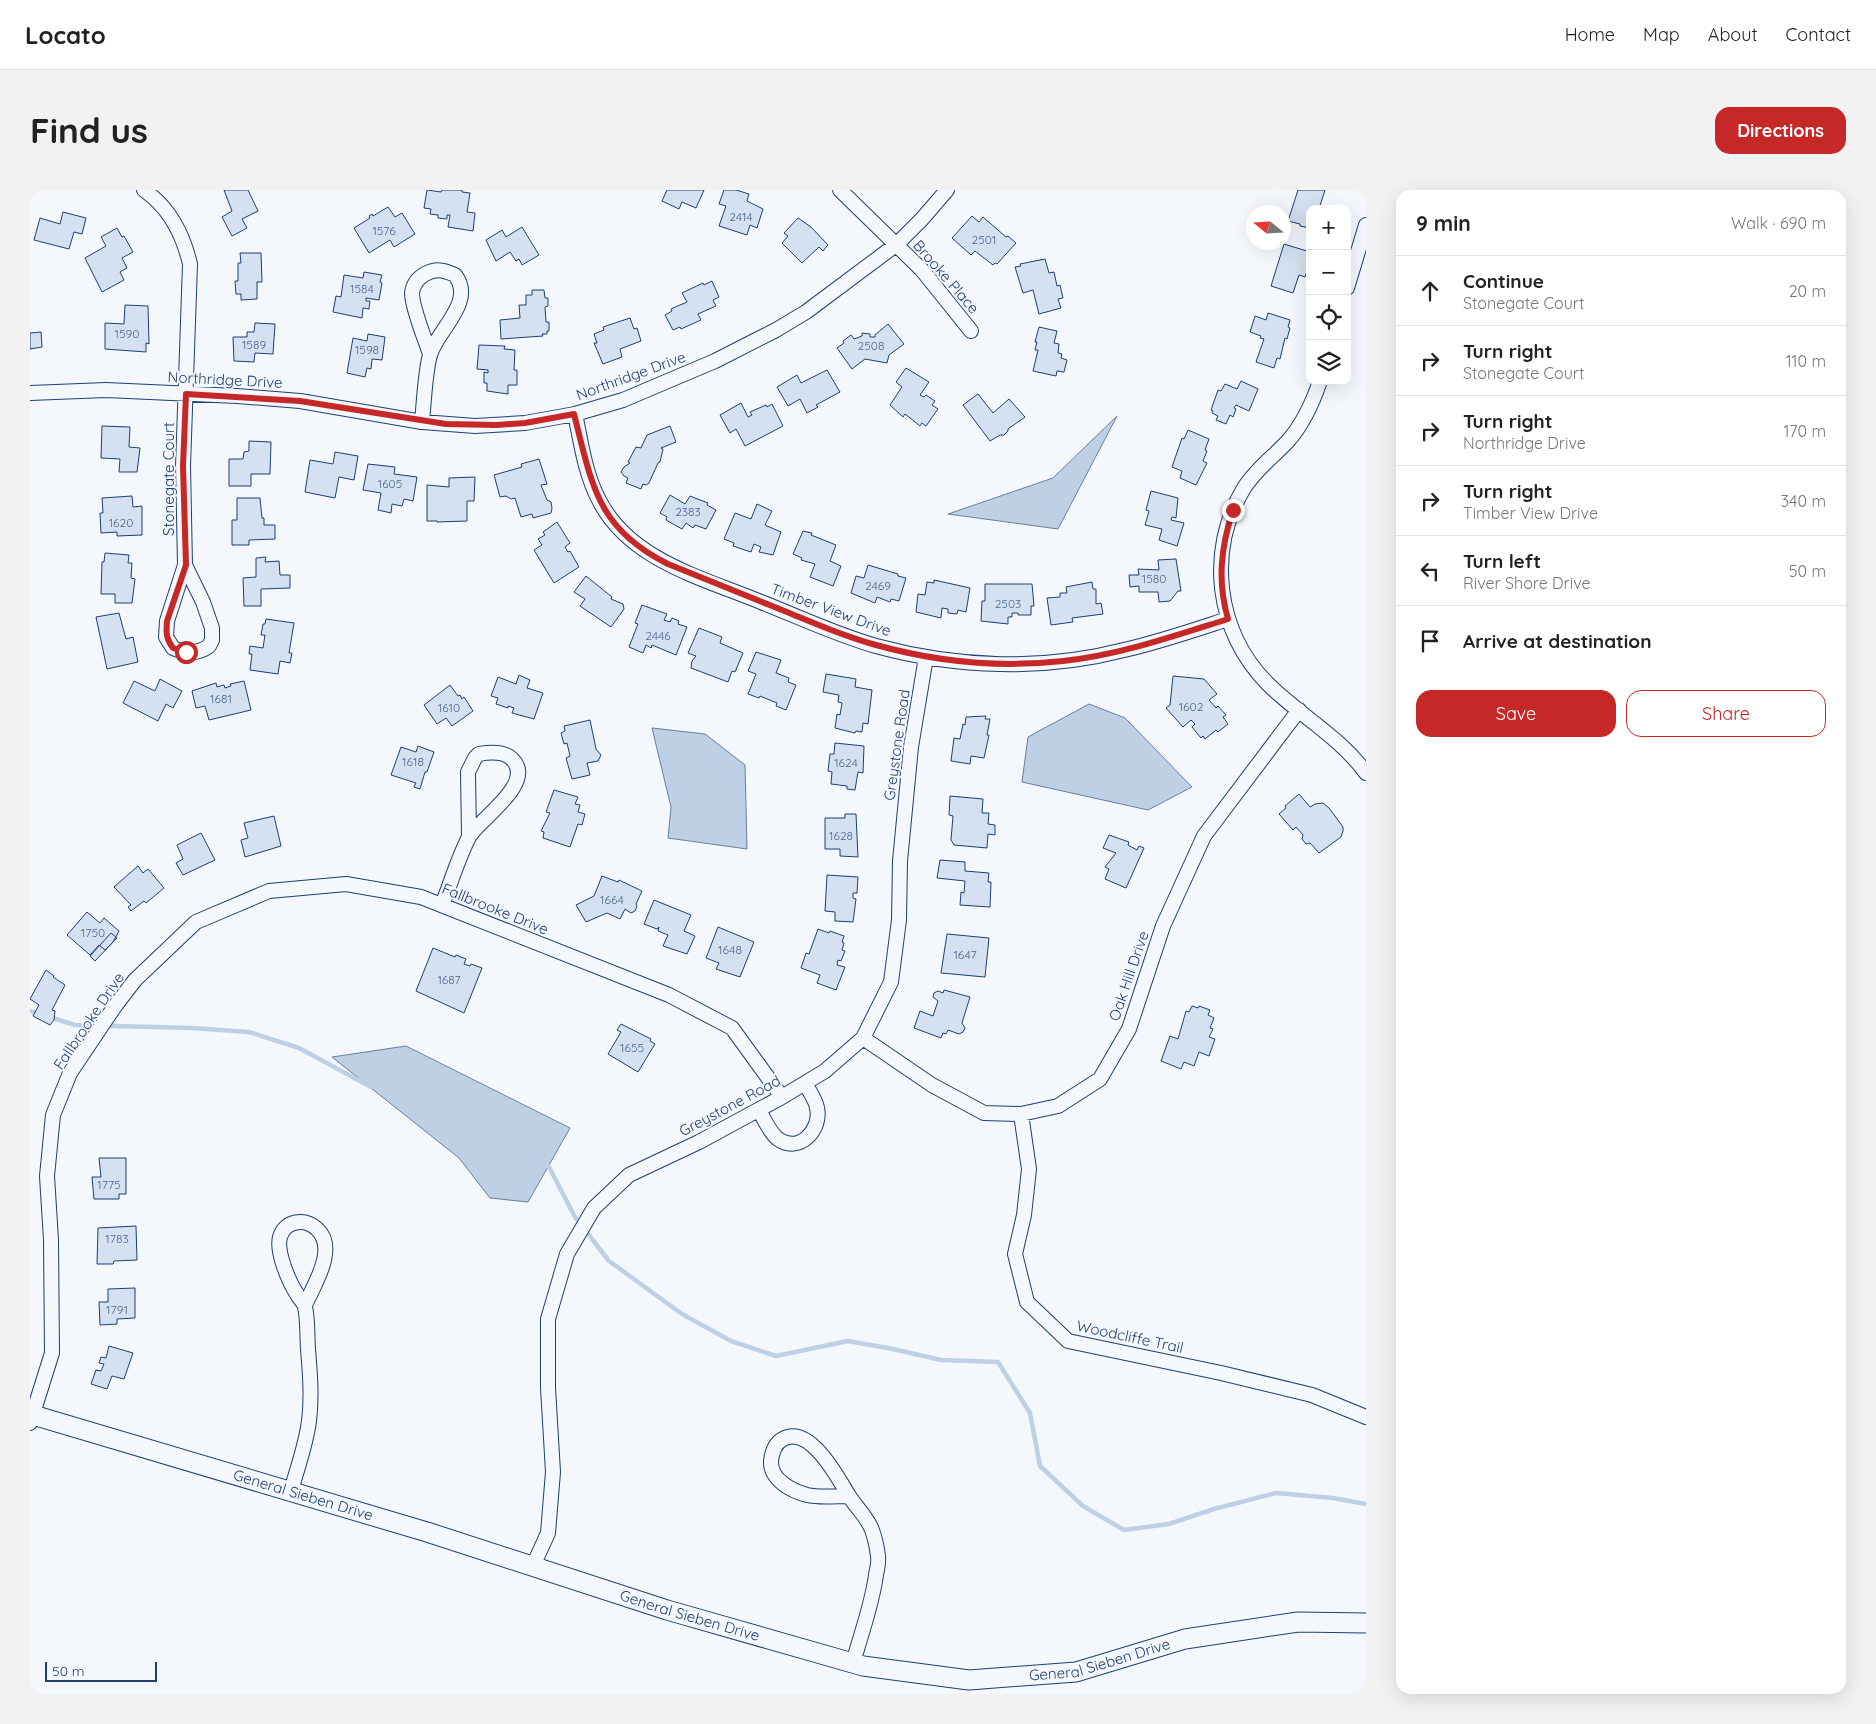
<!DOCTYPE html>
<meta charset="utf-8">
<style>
:root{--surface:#fff;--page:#f2f2f2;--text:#222;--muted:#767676;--line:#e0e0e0;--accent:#c62828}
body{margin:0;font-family:Quicksand,sans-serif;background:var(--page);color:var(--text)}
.controls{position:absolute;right:15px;top:15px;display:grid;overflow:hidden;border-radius:10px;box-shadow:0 5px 20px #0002}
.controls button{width:45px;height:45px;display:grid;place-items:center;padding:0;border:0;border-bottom:1px solid var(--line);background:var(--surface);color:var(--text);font:25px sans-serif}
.compass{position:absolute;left:1216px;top:15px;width:45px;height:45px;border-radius:50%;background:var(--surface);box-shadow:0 5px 20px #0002;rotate:288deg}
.scale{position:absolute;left:15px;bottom:12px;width:112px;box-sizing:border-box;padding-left:5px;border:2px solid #1d3f73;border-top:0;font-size:14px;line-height:18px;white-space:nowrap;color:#1d3f73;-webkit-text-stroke:4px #f4f7fb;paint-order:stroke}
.stop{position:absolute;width:15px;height:15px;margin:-11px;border:4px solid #c62828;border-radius:50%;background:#fff}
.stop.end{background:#c62828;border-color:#fff;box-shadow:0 1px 5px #0008}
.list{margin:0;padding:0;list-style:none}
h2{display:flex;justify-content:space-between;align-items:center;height:65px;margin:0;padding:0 20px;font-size:21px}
h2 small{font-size:16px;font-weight:400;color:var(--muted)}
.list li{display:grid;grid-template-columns:32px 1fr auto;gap:15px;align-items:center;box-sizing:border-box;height:70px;padding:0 20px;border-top:1px solid var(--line)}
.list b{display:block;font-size:19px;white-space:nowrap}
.list p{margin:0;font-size:16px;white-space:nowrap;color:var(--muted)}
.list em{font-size:16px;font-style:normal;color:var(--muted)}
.actions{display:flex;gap:10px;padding:15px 20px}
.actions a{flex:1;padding:11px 0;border:1px solid var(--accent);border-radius:15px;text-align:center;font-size:18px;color:var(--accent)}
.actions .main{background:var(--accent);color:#fff}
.icon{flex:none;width:28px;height:28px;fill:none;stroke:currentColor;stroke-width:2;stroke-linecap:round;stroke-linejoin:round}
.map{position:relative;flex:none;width:1336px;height:1504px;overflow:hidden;border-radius:15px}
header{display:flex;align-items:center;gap:30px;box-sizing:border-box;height:70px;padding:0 25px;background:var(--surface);border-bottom:1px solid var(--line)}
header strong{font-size:24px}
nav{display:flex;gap:28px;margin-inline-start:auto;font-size:18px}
.intro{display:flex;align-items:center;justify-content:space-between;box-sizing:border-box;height:120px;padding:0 30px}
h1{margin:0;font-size:35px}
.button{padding:12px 22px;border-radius:15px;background:var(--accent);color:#fff;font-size:18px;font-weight:700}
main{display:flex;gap:30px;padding:0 30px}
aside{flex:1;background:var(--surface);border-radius:15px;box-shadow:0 5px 20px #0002}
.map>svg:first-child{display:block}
.water{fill:#bed0e5;stroke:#687fa3}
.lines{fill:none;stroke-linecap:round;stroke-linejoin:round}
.stream{stroke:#bed0e5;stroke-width:4.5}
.building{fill:#d5e0f0;stroke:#1d3f73}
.street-casing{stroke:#1d3f73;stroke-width:16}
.secondary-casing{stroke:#1d3f73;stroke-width:21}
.street{stroke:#f4f7fb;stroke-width:14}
.secondary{stroke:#f4f7fb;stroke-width:19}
.route{stroke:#c62828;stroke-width:6}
.labels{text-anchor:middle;stroke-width:4;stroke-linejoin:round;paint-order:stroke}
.number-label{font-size:12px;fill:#4b6792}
.street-label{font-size:15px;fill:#1d3f73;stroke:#f4f7fb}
</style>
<header>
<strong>Locato</strong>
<nav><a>Home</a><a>Map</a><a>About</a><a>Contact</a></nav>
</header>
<div class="intro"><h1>Find us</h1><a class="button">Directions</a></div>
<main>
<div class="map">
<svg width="1336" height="1504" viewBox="0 0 1336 1504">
<rect width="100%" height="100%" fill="#f4f7fb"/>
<path class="water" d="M1087,226L1028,339L918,324L1023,288Z
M1059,514L1095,528L1162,597L1118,620L992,592L998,547Z
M622,538L675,544L715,575L717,659L638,648L641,617Z
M376,856L540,938L498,1012L460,1008L429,968L302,867Z"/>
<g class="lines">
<path class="stream" d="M0,821L11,824
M20,827L45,835L162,838L219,842L269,858L341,897
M516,973L519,977L545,1027L579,1071L652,1124L701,1151L746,1166L818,1151L863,1159L911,1170L968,1172L1000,1223L1010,1276L1053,1316L1094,1340L1139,1334L1184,1319L1246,1303L1303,1308L1336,1314"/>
</g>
<path class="building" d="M194,0H218L228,21L212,29L217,38L202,46L192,27L202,21Z
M397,0L411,2L412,0H432V2L440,3L437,22L445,23L443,41L418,37L420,25H417V29L408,28V25L400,24L401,19L394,18Z
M637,0H674L666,18L652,12L649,19L632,11Z
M694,0H706L719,4L717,11L733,19L727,38L720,35L717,45L689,36L696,16L689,14Z
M1268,0H1295L1289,19H1280V38L1270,36V34L1258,31Z
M358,17L365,27L372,23L385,44L364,57L360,50L339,63L324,38L340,28L339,26L342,24L343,26Z
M33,22L56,28L52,44L44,42L39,59L4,50L10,28L30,34Z
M942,26L949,32L953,27L976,47L978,46L986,53L967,74L965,73L963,75L945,61L941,65L922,48Z
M768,28L781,37L798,55L793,61L789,57L772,73L752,53L758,46L754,43Z
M492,37L509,65L492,75L489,69L486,71L480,62L466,71L456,50L472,40L476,47Z
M87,38L92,47L94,46L103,62L92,68L97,78L90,82L94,90L72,102L55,68L76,56L71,47Z
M1254,54L1280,62V72L1275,87L1269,85L1263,103L1241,96Z
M210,63H231L232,92H227V109L211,110V104H206L205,91H208V73H211Z
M1015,69L1019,83L1024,82L1027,96L1030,95L1033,108L1028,109L1031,118L1009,124L1003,100L993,103L985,77L991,76L990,74Z
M334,82L352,85L350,92L352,93L349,110L336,108V111H340L339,119L333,118L332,128L303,122L306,106L311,107L314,85L333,88Z
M682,91L689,107L683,110L686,116L668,124L671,130L651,139L650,137L643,140L635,125L642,121L641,119L657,112L652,103L673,93L674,95Z
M502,100H514L515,108H518V116L515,117L516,132H519V141H517V144H512L513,146L471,149L470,130L490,128L489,115H496V105H502Z
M95,115L118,116L119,154L116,153V162L75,159V133L94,134Z
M1238,123L1260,130L1258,137L1260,138L1257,149L1255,148L1250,169L1247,168L1244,178L1226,172L1234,149L1230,148L1231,146L1220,142L1225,126L1236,130Z
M600,128L604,139L607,138L611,151L590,159L592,167L573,174L564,153H567L564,144L574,140L573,137Z
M225,133L245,134L243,164L225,163L224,172L204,171L203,147H217V142H224Z
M858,134L874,154L859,165L857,173L835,169L822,179L807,158L814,153L813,151L821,145L824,149L832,146V143L840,144V147H845V145Z
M1009,137L1027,141L1024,153L1029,154L1028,163L1032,164L1031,168L1037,170L1034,182L1027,181L1026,186L1003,181L1008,160H1005L1007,152H1005Z
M11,142L12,157L0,159V143Z
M338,144L355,147L352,170L342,169L341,179L337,178L335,187L317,183L323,148L337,151Z
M449,155L475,156L474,159L485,160L484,180H487V195H478V204L457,201V193H454V182L458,183V180L447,179Z
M876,178L899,192L890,205L894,207L896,205L905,211L902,215L908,219L896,236L892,233L890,236L875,224L873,227L860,215L872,197L866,192Z
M797,180L810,202L786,215L788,217L777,223L770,209L758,216L747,197L767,185L771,193Z
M1211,191L1228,199L1219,221L1206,215L1204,218L1206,219L1203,227L1200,225L1196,234L1186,230L1188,226L1182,223L1183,221L1181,220L1188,200L1191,201L1195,194L1207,199Z
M948,204L963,223L979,209L995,227L978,239V241L974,245H970L960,251L933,215Z
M711,213L718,227L722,225L720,222L736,215L737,217L742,214L753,236L715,256L706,239L700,243L690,225Z
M72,236L100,237L99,257L110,258L107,282H89L90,269L71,268Z
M640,236L646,252L631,258L633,259L630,272L628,273L619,293L616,295L613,294L611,299L596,293L598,288L594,286L591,282L594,277L600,273L598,272L606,257L611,258L617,245Z
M1158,240L1179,249L1175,260L1177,261L1173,271L1177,273L1166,295L1150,288L1152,281L1142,277L1152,248L1154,249Z
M219,251L241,252L240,284H221V296H199V269H213L214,262L219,261Z
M305,262L328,266L324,290L309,287L305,308L275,302L280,270L303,274Z
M509,269L517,294L511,295L517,310L521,312L522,318L521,323L503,328L502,324L491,327L485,308L481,309L476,306L470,307L464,285L492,277L491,274Z
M338,274L365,277L364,284L387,287L383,311L374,309L372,316L362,314L361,323L348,320L351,303L333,300Z
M445,287L444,311H437V331L407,332V331H397V295L419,297V288Z
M1121,301L1148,308L1146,328L1142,327L1141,330L1154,333L1147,356L1129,350L1132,339L1115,335L1119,321L1116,320Z
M640,305L655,314L660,306L678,313L677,315L686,320L676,339L665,335L663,338L656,333L652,339L636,330L637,327L630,323Z
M102,306L103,317L112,316V345L87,346V342L71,343L70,323H73L72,308Z
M207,308H230L232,328H234V335H245V349L219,350V355H202V330H207Z
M727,314L742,321L735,335L751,342L743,365L729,362L731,357L724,354L721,362L703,356L704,353L694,349L705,323L721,329Z
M527,332L540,353L535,357L538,362L540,361L549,377L524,393L504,360L512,355L508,349L515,345L513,342Z
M773,341L782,343L781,345L806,355L800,371L811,376L803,396L780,387L785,374L771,370L772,368L763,364Z
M75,363L99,365L98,373H102L101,388L105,389L102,413H85V404H71L72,372H74Z
M236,367L235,372L249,371L250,385H260V398L231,399V416H214L213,388L226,387V368Z
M1146,369L1151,401H1148L1140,411L1129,412L1128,402H1109V396L1100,397L1099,385H1109L1108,379L1129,380L1128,370Z
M838,375L868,384V386L876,388L869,411L861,409L860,412L847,407L845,413L821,403L826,386L834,388Z
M556,386L582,407L581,409L593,414L594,419L581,437L550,416L555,409L544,402Z
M904,390L940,398L936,422L928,420L927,424L918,423V419L912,418L911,428L886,422L888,404L895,405L897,392L904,393Z
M1062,392L1063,399H1066V414L1071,413L1073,424L1042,428L1043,432L1021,435L1017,408L1030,407V403H1037L1036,397Z
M955,394H1002L1004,416H1001V425H988V423H982V427H978V434L951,431L952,411H955Z
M612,415L637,424L634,430L640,432L642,428L649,431L648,434L657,437L646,465L622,455L621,458L616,455L613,463L599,457L608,434L605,433Z
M89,423L96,449L103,447L108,472L77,479L66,427Z
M236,429L264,433L259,463H262L260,473L250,471L248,484L220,480L222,464H219L220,456L233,458L235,445H231L233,434H235Z
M669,438L692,447L690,453L713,463L705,482L702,481L698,492L661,478L662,471L666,466L658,463Z
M726,462L751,470L746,483L759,488L758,492L766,495L756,520L746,516L747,513L730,506L729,508L718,504L726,484L718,481Z
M796,484L826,489L825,497L842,500L838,534L833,533L832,542L826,541L825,543L805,538L807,524L810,525L812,513L808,512L809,505L793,502Z
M489,485L500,490L497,498L513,503L504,529L482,523L484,518L478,516V518L466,514L468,508L461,506L468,487L486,494Z
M1143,486L1174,489L1187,504L1179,510L1186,518L1188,516L1196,525L1193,527L1198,534L1188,542L1186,540L1175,549L1173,546L1171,548L1162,537L1165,534L1161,530L1153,537L1136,518L1140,515Z
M130,489L152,501L143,518L136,514L128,531L93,513L104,491L125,501Z
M214,491L221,520L179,530L175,516L166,518L162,501L186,493L187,497L194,495L195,498L201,496L200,494Z
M420,495L428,506L430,505L432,509L434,507L443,521L422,536L416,528L407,534L394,515Z
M956,526L955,529H960L957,545H959L954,568L941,566L940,574L921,571L924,548L930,549L933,534L935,535L936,527Z
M560,530L566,559L571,565L568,571L557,573L560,585L542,589L536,568L540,566L537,553L534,554L531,543L535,541L534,536Z
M805,553L834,556L833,583L828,582L825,600L817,599V596L801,594L802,582L798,581L800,564H804Z
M388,556L404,562L397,582H395L390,599L384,597L386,593L361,585L371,557L386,562Z
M524,600L548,607L545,614L550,615L548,622L555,624L552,635L548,634L540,657L513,648L514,642L511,641L520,623L516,622Z
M1269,604L1280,617L1285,614L1293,613L1299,618L1313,637V641L1311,647L1289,663L1280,653L1276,654L1272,649L1273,645L1266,637L1263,640L1249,624L1256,618L1255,616Z
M920,606L953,609L952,623H959L958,634L965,635V645L958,644L957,658L924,655L921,650L923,626L919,625Z
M815,624H826L828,667L810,666V659H795V628H815Z
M244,626L251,656L215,667L211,650L218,648L214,633Z
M171,643L185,670L153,685L146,673L153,669L147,655Z
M1079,645L1099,652L1098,655L1107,660L1109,656L1114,658L1096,698L1075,689L1079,679L1075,677L1086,663L1073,658Z
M910,670L935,672V681L959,683L958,692H961L960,717L930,715L931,702L934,703L935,691L907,688Z
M108,676L113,683L118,679L134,698L116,713L114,711L101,721L98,717L101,715L84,697Z
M797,685L828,687L827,703H823V708L826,709L823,732L805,731V722L795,721Z
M572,686L588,692L589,690L612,701L606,714L607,716L605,721L601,723L595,719L590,729L577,723L556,732L546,715L564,706Z
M624,710L661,725L654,741L665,746L657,764L633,756L638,745L628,741L629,737L627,739L614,734Z
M57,722L70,733L74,728L89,741L83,752L75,760L69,755L60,765L37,745Z
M688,737L724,752L710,787L686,779L689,773L676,768Z
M788,739L799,743L800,741L814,746L812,752L814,753L812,760L815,761L811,771L808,770L807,775L815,777L806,800L787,793L790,785L771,778L776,763L779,764Z
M81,743L87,748L65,771L60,766Z
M917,744L959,748L955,787L911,783Z
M403,758L425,767L426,765L436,769L434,774L440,776L441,774L452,778L434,823L386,801Z
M16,780L24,786L23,787L35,795L22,820L25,821L24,830L20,835L3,826L9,815L0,809Z
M914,800L940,807L932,833L935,838L933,842L929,844L918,840L916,844L913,843L911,848L884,838L890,821L903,826L908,811L903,807L904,803L908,801L913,803Z
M1162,816L1168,818L1169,816L1180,820L1178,825L1184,828L1180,838L1183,839L1179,847L1185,849L1179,866L1169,862L1164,876L1154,872L1151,879L1131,871L1140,846L1148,849L1156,821L1159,822Z
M591,834L621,849L620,851L625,854L608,882L578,864L591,842L587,840Z
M69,968H96V1004H89V1009H64L62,987H71Z
M106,1036L107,1070L84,1071L83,1074H67L68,1038Z
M105,1098V1128L87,1129V1134L70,1135L69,1112H78V1099Z
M79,1156L103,1163L94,1189L82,1186L77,1199L61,1194L66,1180L71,1181L74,1174L69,1173L71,1167L76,1168Z"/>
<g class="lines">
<defs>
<path id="street" d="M114,0C140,18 153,44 160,74L153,276L155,375L173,412L182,438V450L179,456C168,464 156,464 143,458L136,447L137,431L155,375
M810,0L892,80L941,141
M1317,98L1336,35
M1290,191C1283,212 1272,235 1258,251C1243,267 1226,279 1214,298C1176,361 1186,442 1238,494C1269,525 1310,547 1336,583
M0,203L76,200L207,206L270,211L392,232L445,236L495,233L545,224L593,210L685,171L746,140L776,122L867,54L892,29L917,0
M545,224C551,252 555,284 569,310C599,370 673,388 731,412C769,427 807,445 846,456C927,478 1013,481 1094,460C1129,452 1164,440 1198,429
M392,232C394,212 395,183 400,165C407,140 446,112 425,85C414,80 406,78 395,84C388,88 383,95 382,103C382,118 395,149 400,164
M412,715C421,693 428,668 439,647C448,630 507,593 482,569C474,561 460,562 449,564L445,568L438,582L439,645
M833,848L902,895L954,923L991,924L1028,916L1070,889L1099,839L1133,736L1174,646L1269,520
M729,920C734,929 740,943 748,949C769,964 792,940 787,918C786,910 779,901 775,893
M991,924L999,979L994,1025L985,1064L997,1112L1038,1151L1191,1183L1282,1205L1336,1227
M0,1233L22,1163L21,1050L17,986L23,925L40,883L85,816L105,790L166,732L239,701L316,694L391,707L639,805L702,838L752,907
M261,1301C267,1279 276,1255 279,1231C282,1207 280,1183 278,1159C277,1146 278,1130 275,1117C274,1112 269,1109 267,1104C259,1092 246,1062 250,1047C255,1030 275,1028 287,1039C308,1058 284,1095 275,1115
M819,1306C806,1306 790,1308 777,1305C762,1301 740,1290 741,1271C742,1263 745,1253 753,1249C780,1234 808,1288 819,1306C826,1317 838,1328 842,1340C845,1348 847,1358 848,1366C849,1372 847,1379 846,1385C842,1415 831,1444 823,1473
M503,1376L518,1343L523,1282L518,1198V1129L537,1064L564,1018L599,985L669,952L752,907L795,881L833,848L861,792L869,730L870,671L881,557L896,467"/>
<g id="secondary">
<path id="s1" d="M0,1224L397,1342L637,1420L833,1476L939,1490L1046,1482L1155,1449L1268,1432L1336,1433"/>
</g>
</defs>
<use href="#street" class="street-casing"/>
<use href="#secondary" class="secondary-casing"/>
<use href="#street" class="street"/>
<use href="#secondary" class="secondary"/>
</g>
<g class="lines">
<path class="route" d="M156,462L143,458C136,449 136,443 137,431L156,375L153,276L156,204L270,211L416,234L466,235L495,233L544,224C562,295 567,339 638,374C678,390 717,406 757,422C786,434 815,447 846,455C907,472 970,478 1033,471C1090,465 1144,446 1198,429C1187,391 1191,357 1203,320"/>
</g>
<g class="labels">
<g class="number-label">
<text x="711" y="31">2414</text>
<text x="354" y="45">1576</text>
<text x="954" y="54">2501</text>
<text x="332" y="103">1584</text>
<text x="97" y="148">1590</text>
<text x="224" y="159">1589</text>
<text x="841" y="160">2508</text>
<text x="337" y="164">1598</text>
<text x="360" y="298">1605</text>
<text x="658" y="326">2383</text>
<text x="91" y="337">1620</text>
<text x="1124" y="393">1580</text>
<text x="848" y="400">2469</text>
<text x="978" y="418">2503</text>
<text x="628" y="450">2446</text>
<text x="191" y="513">1681</text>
<text x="1161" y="521">1602</text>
<text x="419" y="522">1610</text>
<text x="383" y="576">1618</text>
<text x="816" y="577">1624</text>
<text x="811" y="650">1628</text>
<text x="582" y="714">1664</text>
<text x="63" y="747">1750</text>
<text x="700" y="764">1648</text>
<text x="935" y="769">1647</text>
<text x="419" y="794">1687</text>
<text x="602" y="862">1655</text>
<text x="79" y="999">1775</text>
<text x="87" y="1053">1783</text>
<text x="87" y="1124">1791</text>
</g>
<g class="street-label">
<text transform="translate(916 87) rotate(49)" y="5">Brooke Place</text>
<text transform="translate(601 186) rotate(-20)" y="5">Northridge Drive</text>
<text transform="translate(195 190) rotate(3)" y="5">Northridge Drive</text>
<text transform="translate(139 289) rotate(-90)" y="5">Stonegate Court</text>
<text transform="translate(801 420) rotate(20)" y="5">Timber View Drive</text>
<text transform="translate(867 555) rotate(-82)" y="5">Greystone Road</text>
<text transform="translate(465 719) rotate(22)" y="5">Fallbrooke Drive</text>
<text transform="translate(1099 786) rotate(-71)" y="5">Oak Hill Drive</text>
<text transform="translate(59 831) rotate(-56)" y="5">Fallbrooke Drive</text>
<text transform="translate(700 916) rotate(-28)" y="5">Greystone Road</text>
<text transform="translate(1100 1147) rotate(12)" y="5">Woodcliffe Trail</text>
<text dy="5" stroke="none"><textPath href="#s1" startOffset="285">General Sieben Drive</textPath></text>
<text dy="5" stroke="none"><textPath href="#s1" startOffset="690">General Sieben Drive</textPath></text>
<text dy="5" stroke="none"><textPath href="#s1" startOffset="1110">General Sieben Drive</textPath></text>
</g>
</g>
</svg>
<div class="controls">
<button>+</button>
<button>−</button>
<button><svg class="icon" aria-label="locate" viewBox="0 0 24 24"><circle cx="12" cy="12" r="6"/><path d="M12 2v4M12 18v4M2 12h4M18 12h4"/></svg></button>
<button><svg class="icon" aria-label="layers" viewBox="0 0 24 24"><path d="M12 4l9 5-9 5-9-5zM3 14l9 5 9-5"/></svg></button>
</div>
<svg class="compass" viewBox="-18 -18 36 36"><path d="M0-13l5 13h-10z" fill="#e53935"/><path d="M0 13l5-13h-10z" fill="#767676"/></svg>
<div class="scale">50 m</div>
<div class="stop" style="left:156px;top:462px"></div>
<div class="stop end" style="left:1203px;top:320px"></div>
</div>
<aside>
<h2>9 min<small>Walk · 690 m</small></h2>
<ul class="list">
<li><svg class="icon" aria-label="ahead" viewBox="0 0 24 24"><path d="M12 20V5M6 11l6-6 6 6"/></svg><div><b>Continue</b><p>Stonegate Court</p></div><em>20 m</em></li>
<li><svg class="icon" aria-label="right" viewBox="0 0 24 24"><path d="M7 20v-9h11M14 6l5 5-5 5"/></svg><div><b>Turn right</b><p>Stonegate Court</p></div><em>110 m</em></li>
<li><svg class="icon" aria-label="right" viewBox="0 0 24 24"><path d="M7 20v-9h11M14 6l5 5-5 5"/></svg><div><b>Turn right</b><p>Northridge Drive</p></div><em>170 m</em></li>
<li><svg class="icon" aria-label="right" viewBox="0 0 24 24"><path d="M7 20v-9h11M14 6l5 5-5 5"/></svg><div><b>Turn right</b><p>Timber View Drive</p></div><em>340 m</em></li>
<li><svg class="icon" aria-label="left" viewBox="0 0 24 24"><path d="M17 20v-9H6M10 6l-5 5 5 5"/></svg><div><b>Turn left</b><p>River Shore Drive</p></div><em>50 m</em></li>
<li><svg class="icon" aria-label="arrive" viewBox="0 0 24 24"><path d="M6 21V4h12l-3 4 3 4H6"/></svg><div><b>Arrive at destination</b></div></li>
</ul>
<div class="actions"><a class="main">Save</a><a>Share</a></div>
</aside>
</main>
